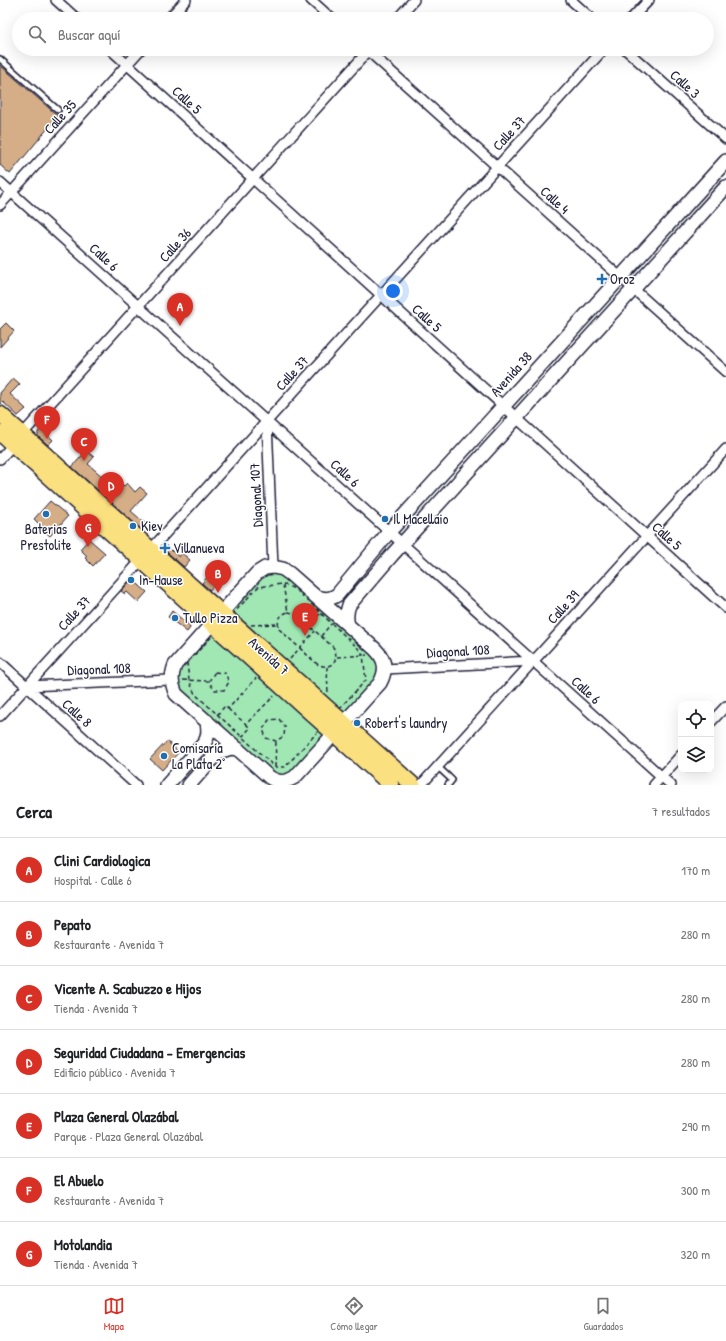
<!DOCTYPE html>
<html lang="es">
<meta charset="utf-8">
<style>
:root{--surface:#fff;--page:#f2f2f2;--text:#202124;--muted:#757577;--line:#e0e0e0;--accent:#d93025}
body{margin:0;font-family:"Patrick Hand",sans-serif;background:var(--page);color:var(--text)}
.controls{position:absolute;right:12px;bottom:12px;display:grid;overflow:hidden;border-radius:8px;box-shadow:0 4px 16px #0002}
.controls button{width:36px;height:36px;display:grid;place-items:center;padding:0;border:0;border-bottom:1px solid var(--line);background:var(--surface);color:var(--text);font:20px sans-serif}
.you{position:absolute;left:393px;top:291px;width:14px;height:14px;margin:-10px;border:3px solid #fff;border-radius:50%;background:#1a73e8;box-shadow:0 0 0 6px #1a73e833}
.badge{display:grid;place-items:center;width:26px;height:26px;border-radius:50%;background:var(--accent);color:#fff;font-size:13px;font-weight:700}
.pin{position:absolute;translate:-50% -33px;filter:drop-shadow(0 1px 2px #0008)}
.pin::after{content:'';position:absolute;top:21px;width:14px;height:12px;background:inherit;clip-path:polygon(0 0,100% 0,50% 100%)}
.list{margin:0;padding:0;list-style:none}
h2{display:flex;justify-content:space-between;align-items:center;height:52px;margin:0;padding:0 16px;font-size:17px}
h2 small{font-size:13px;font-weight:400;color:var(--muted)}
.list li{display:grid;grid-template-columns:26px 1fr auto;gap:12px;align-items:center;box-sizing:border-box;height:64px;padding:0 16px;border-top:1px solid var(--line)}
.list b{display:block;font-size:15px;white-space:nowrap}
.list p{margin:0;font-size:13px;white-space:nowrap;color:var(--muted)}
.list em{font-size:13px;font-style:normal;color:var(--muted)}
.icon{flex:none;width:22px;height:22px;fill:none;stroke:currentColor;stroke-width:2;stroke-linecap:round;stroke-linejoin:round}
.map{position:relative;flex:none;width:726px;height:785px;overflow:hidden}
.search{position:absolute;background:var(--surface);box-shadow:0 4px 16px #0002;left:12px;right:12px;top:12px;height:44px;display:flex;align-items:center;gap:10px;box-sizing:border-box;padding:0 14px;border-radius:22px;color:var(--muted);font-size:15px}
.sheet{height:500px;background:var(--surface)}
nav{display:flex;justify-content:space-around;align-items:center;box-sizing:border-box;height:56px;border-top:1px solid var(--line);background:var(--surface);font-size:11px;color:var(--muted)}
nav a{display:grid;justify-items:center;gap:2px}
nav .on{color:var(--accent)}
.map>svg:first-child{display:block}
.green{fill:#a0e7b4;stroke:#618478}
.building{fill:#d5ae87;stroke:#22223b}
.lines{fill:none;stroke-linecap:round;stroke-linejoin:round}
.lane-casing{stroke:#22223b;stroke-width:8}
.street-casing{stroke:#22223b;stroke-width:12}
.secondary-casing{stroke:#22223b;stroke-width:16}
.primary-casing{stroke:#22223b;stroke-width:18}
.path{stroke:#22223b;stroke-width:1.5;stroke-dasharray:4 3;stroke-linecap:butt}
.lane{stroke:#fff;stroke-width:4.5}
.street{stroke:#fff;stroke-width:9}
.secondary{stroke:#fff;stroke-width:13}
.primary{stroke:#fbe080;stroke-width:15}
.poi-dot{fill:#1f6fb2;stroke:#fff;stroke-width:1.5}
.labels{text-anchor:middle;stroke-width:3;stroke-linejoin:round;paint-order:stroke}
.street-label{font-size:14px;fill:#22223b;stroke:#fff}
.poi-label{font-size:14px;fill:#22223b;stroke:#fff;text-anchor:start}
</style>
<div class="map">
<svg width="726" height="785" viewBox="0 0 726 785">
<rect width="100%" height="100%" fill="#fff"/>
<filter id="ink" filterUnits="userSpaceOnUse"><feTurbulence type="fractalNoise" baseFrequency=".025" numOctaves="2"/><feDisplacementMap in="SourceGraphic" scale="8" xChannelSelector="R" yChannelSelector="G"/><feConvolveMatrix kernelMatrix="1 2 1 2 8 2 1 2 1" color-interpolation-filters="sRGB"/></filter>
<g filter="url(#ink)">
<path class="green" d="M283,571L377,656L379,676L349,710L337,711L233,616L232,605L260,573Z
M205,634H217L322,728L323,735L292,773L283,776H274L180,691L175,679L178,664Z"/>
<path class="building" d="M0,65L58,116L10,174L0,165Z
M6,323L14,331L0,347V329Z
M13,378L20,384L10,394L26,409L18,416L3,402L0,405V393Z
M47,422L52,427L47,434L53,440L48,445L38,436V432Z
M86,451L94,457L88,464L104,478L109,473L124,486L127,483L135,492L140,487L147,493L131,511L147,525L142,530L72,467Z
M50,501L68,516L50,536L41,528L42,527L34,519Z
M89,539L105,553L93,566L85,558L87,556L80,549Z
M164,544L179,557L182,553L190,560L184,567L161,547Z
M209,575L217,581L210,590L202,583Z
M132,579L147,592L138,602L127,592L125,594L121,591Z
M172,611L189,625L190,628L187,632L168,617Z
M167,741L179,752L162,770L150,759Z"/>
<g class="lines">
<defs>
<path id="lane" d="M0,59L58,110
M438,767L452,780L448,785"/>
<path id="street" d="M56,0L77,19
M311,0L332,19
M571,0L592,19
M168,19L186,0
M397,19L414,0
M631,19L649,0
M110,49L726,608
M366,49L726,372
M625,49L726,139
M0,182L671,785
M0,205L141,49
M267,422L273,567
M0,459L370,49
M0,662L136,785
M385,669L533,661
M27,686L171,680
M0,716L604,49
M711,722L726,706
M421,785L726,449
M654,785L681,755"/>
<path id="secondary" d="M273,567L283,569L290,574L375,649C386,660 387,670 380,683L295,777C285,783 278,783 269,777L176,694C171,683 171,676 175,665L257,573L265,568Z
M316,597C324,599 329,600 337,595L389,532L726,161
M348,625C346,618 346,613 349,605L392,555L726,187
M167,785L205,742C209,735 208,729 207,721
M189,785L218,752L231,748L238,749"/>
<path id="primary" d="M0,414L413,785
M0,433L391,785"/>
</defs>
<use href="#lane" class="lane-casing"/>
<use href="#street" class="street-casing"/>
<use href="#secondary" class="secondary-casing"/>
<use href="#primary" class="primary-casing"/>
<path class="path" d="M283,584L295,589L361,651L363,655L366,680L285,767H275L195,694L189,680L187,663L258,587Z
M283,585L288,612
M288,612L293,613L297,615L333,647C341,660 331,671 317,664L279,629C277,621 279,615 288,612Z
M251,625L278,624
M309,626L320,614
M321,636L331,624
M337,657L367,655
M290,659L315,631
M327,667L328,694
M215,672L225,673L229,682L224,690H214L209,681Z
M183,680L209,681
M228,709L246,724
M217,715L225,706L228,709L256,678
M279,719L285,727L284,736L276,741L266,738L263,729L269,720Z
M242,737L250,728L246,724L274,696
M275,767L276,741"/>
<use href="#lane" class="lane"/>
<use href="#street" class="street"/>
<use href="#secondary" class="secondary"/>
<use href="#primary" class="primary"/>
</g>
</g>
<g class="poi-dot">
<path d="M600 273h4v4h4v4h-4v4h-4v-4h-4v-4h4z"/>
<circle cx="46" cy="514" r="4"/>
<circle cx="385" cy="519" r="4"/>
<circle cx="133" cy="526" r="4"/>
<path d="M163 542h4v4h4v4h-4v4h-4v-4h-4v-4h4z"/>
<circle cx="131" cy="580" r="4"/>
<circle cx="175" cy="618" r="4"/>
<circle cx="357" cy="723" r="4"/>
<circle cx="164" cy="756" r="4"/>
</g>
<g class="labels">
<g class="street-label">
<text transform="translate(685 84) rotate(42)" y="5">Calle 3</text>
<text transform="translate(187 100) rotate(42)" y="5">Calle 5</text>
<text transform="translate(60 117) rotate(-48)" y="5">Calle 35</text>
<text transform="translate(509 133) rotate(-48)" y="5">Calle 37</text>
<text transform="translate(555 200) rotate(42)" y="5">Calle 4</text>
<text transform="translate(175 245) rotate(-48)" y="5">Calle 36</text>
<text transform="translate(104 257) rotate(42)" y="5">Calle 6</text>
<text transform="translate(427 318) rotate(42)" y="5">Calle 5</text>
<text transform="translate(292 373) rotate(-48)" y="5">Calle 37</text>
<text transform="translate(511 374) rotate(-48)" y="5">Avenida 38</text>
<text transform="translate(345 473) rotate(42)" y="5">Calle 6</text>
<text transform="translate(256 495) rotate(-93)" y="5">Diagonal 107</text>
<text transform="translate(667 536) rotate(42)" y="5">Calle 5</text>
<text transform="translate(563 607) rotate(-48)" y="5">Calle 39</text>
<text transform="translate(74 613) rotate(-48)" y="5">Calle 37</text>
<text transform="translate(458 651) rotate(-3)" y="5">Diagonal 108</text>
<text transform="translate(269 656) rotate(42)" y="5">Avenida 7</text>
<text transform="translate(99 669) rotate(-2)" y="5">Diagonal 108</text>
<text transform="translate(586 690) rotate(42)" y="5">Calle 6</text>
<text transform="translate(77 713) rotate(42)" y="5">Calle 8</text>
</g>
<g class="poi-label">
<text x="610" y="284">Oroz</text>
<text x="393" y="524">Il Macellaio</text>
<text x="141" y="531">Kiev</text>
<text x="46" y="534" text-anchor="middle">Baterias<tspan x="46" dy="16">Prestolite</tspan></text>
<text x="173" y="553">Villanueva</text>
<text x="139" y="585">In-Hause</text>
<text x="183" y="623">Tullo Pizza</text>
<text x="365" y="728">Robert's laundry</text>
<text x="172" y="753">Comisaría<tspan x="172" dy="16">La Plata 2°</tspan></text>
</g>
</g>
</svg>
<div class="controls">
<button><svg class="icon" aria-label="locate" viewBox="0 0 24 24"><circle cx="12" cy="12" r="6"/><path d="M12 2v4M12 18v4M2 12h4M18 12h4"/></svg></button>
<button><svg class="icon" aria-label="layers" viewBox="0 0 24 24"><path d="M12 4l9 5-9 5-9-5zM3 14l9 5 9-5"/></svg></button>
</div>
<div class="you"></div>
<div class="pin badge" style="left:180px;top:326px">A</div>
<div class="pin badge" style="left:218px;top:593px">B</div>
<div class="pin badge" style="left:84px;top:461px">C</div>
<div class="pin badge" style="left:111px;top:505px">D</div>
<div class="pin badge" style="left:305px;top:636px">E</div>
<div class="pin badge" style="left:47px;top:439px">F</div>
<div class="pin badge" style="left:88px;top:547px">G</div>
<div class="search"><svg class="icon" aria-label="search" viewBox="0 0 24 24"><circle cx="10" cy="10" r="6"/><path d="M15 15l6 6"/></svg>Buscar aquí</div>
</div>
<section class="sheet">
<h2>Cerca<small>7 resultados</small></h2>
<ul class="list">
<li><span class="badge">A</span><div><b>Clini Cardiologica</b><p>Hospital · Calle 6</p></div><em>170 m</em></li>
<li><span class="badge">B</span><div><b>Pepato</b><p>Restaurante · Avenida 7</p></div><em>280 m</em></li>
<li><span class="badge">C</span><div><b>Vicente A. Scabuzzo e Hijos</b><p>Tienda · Avenida 7</p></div><em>280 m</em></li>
<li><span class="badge">D</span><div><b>Seguridad Ciudadana - Emergencias</b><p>Edificio público · Avenida 7</p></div><em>280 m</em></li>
<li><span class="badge">E</span><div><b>Plaza General Olazábal</b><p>Parque · Plaza General Olazábal</p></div><em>290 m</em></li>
<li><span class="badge">F</span><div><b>El Abuelo</b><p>Restaurante · Avenida 7</p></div><em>300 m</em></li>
<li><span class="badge">G</span><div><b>Motolandia</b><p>Tienda · Avenida 7</p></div><em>320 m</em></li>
</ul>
</section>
<nav>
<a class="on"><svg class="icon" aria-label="map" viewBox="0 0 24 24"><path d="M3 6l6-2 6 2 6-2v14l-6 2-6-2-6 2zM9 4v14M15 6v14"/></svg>Mapa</a>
<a><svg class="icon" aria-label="directions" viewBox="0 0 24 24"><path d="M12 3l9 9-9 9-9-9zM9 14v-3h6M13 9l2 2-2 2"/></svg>Cómo llegar</a>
<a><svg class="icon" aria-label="saved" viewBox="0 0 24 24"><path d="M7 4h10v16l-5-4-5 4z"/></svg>Guardados</a>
</nav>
